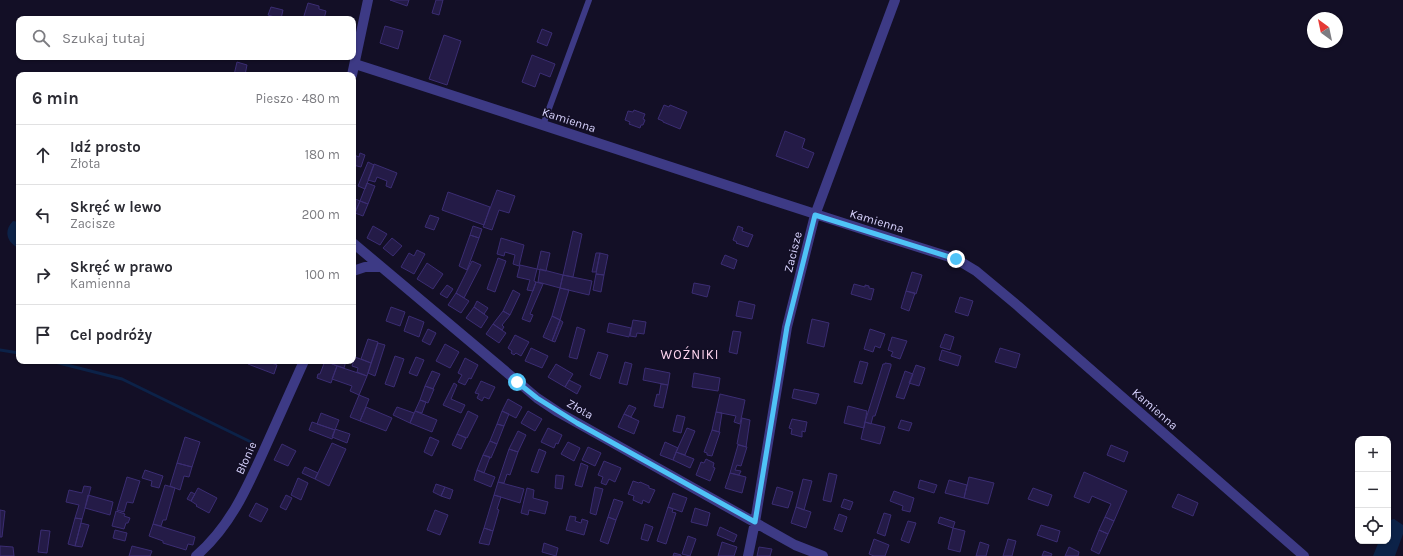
<!DOCTYPE html>
<html lang="pl">
<meta charset="utf-8">
<style>
:root{--surface:#fff;--page:#f2f2f3;--text:#2b2b33;--muted:#7c7c81;--line:#e1e1e2}
body{margin:0;font-family:Karla,sans-serif;background:var(--page);color:var(--text)}
.controls{position:absolute;right:12px;bottom:12px;display:grid;overflow:hidden;border-radius:8px;box-shadow:0 1px 3px #0004}
.controls button{width:36px;height:36px;display:grid;place-items:center;padding:0;border:0;border-bottom:1px solid var(--line);background:var(--surface);color:var(--text);font:20px sans-serif}
.compass{position:absolute;left:1307px;top:12px;width:36px;height:36px;border-radius:50%;background:var(--surface);box-shadow:0 1px 3px #0004;rotate:327deg}
.stop{position:absolute;width:12px;height:12px;margin:-9px;border:3px solid #4fc3f7;border-radius:50%;background:#fff}
.stop.end{background:#4fc3f7;border-color:#fff;box-shadow:0 1px 4px #0008}
.list{margin:0;padding:0;list-style:none}
h2{display:flex;justify-content:space-between;align-items:center;height:52px;margin:0;padding:0 16px;font-size:17px}
h2 small{font-size:13px;font-weight:400;color:var(--muted)}
.list li{display:grid;grid-template-columns:26px 1fr auto;gap:12px;align-items:center;box-sizing:border-box;height:60px;padding:0 16px;border-top:1px solid var(--line)}
.list b{display:block;font-size:15px;white-space:nowrap}
.list p{margin:0;font-size:13px;white-space:nowrap;color:var(--muted)}
.list em{font-size:13px;font-style:normal;color:var(--muted)}
.icon{flex:none;width:22px;height:22px;fill:none;stroke:currentColor;stroke-width:2;stroke-linecap:round;stroke-linejoin:round}
.map{position:relative;flex:none;width:1403px;height:556px;overflow:hidden}
.search{position:absolute;background:var(--surface);box-shadow:0 1px 3px #0004;left:16px;top:16px;width:340px;height:44px;display:flex;align-items:center;gap:10px;box-sizing:border-box;padding:0 14px;border-radius:8px;color:var(--muted);font-size:15px}
.panel{position:absolute;background:var(--surface);box-shadow:0 1px 3px #0004;left:16px;top:72px;width:340px;height:292px;border-radius:8px}
.map>svg:first-child{display:block}
.water{fill:#0c2248}
.lines{fill:none;stroke-linecap:round;stroke-linejoin:round}
.stream{stroke:#0c2248;stroke-width:3}
.building{fill:#241b47;stroke:#3b2d73}
.lane{stroke:#3d3a85;stroke-width:6}
.street{stroke:#3d3a85;stroke-width:10}
.route{stroke:#4fc3f7;stroke-width:5}
.labels{text-anchor:middle;stroke-width:3;stroke-linejoin:round;paint-order:stroke}
.street-label{font-size:12px;fill:#d9d4ff;stroke:#130f26}
.neighbourhood-label{font-size:13px;letter-spacing:1px;fill:#ffd6f0;stroke:#130f26}
</style>
<div class="map">
<svg width="1403" height="556" viewBox="0 0 1403 556">
<rect width="100%" height="100%" fill="#130f26"/>
<path class="water" d="M13,221L19,222V248C7,243 3,231 13,221Z
M1394,519L1403,525V534L1395,556H1373L1379,541H1388V521Z"/>
<g class="lines">
<path class="stream" d="M0,350L19,353
M51,361L122,379L253,443"/>
</g>
<path class="building" d="M390,0H409L407,6Z
M436,0H443L439,15L432,13Z
M308,3L319,6V9L326,11L324,19H303Z
M271,7L283,10L281,19L268,15Z
M385,26L403,31L398,49L380,43Z
M542,29L552,33L547,46L537,42Z
M444,35L461,41L447,85L429,79Z
M532,55L555,64L550,77L540,73L535,87L522,82Z
M237,62L247,65L245,75H234Z
M664,105L669,107L670,105L687,112L680,129L663,122V121L658,119Z
M634,110L645,114L643,119L645,120L643,125H641L640,128L629,124L630,122L625,120L628,111L633,112Z
M785,131L805,139L802,148L814,153L808,168L776,156Z
M360,153L365,155L361,167L353,165L354,155L359,157Z
M368,162L374,165L365,189L358,186Z
M374,164L397,173L391,188L386,186L387,181L377,177L375,182L368,180Z
M367,183L375,186L368,204L360,201Z
M497,190L515,196L509,213L499,210L492,230L483,227Z
M448,192L490,207L484,225L442,210Z
M353,198L360,201L355,213L353,212Z
M360,201L368,204L363,216L355,213Z
M430,215L439,218L434,230L425,227Z
M373,226L387,234L380,245L367,238Z
M473,226L482,229L479,238L470,235Z
M738,226L743,228L742,231L753,235L748,247L736,243L737,242L733,240Z
M573,231L582,234L573,277L563,275Z
M470,235L479,238L467,270L459,266Z
M392,238L402,246L393,256L383,248Z
M501,238L524,245L519,266L513,264L515,255L505,252L504,256L497,254Z
M417,250L425,254L414,274L401,267L409,253L414,256Z
M541,251L550,253L546,271L537,269Z
M596,253H600L596,272H592Z
M600,253L608,255L604,275L596,274Z
M725,255L737,260L734,269L721,264Z
M498,258L506,261L495,292L487,289Z
M472,261L481,265L464,298L456,293Z
M427,263L443,274L433,289L417,279Z
M520,265L537,269L534,281L536,282L533,291L527,290L530,280L517,277Z
M540,269L563,275L560,288L538,282Z
M912,272L922,275L916,294L906,291Z
M596,274L604,275L601,292L593,290Z
M563,275L592,281L589,295L560,288Z
M536,282L543,284L530,314L533,315L530,322L522,319Z
M694,283L710,286L707,297L692,293Z
M854,284L865,287V285L869,286V288L874,289L871,300L851,294Z
M447,285L453,289L447,298L440,294Z
M560,288L569,290L560,320L552,316Z
M513,290L520,294L510,315L503,311Z
M906,291L915,293L909,311L901,308Z
M456,293L469,301L461,313L448,305Z
M960,297L973,301L968,316L955,312Z
M477,301L488,308L484,314L474,307Z
M739,301L755,305L752,319L736,316Z
M391,307L405,312L400,326L386,321Z
M474,307L488,317L481,328L466,318Z
M503,311L510,315L502,325L504,327L502,330L493,324Z
M409,316L424,322L419,337L404,331Z
M552,316L560,320L552,341L543,337Z
M812,319L829,323L824,347L807,343Z
M560,320L563,322L555,342L552,341Z
M633,320L646,322L644,334L637,333L636,337L630,336Z
M609,323L631,328L629,337L607,332Z
M493,324L506,333L499,343L486,334Z
M577,327L585,330L577,359L569,357Z
M428,329L436,333L430,345L422,341Z
M870,329L885,334L880,348L875,346L873,352L864,349Z
M733,331L741,332L737,354L729,352Z
M945,334L954,337L950,350L940,347Z
M515,335L529,342L521,356L516,353L514,355L511,353L512,351L508,348Z
M892,337L907,341L900,359L891,356L893,352L888,350Z
M368,339L378,342L371,363L361,359Z
M378,343L385,345L375,376L368,373Z
M445,344L459,352L450,368L436,361Z
M531,348L548,356L542,368L525,361Z
M1000,348L1020,354L1016,368L995,362Z
M942,350L961,356L958,366L939,360Z
M598,352L608,355L600,379L590,375Z
M395,356L404,359L394,387L385,384Z
M355,357L371,363L367,376L357,372L358,368L352,366Z
M416,357L424,360L417,376L409,373Z
M465,358L478,365L471,379L469,378L465,385L458,382L462,375L458,373Z
M249,361H266L277,365L274,374L248,364Z
M325,361L337,366L331,383L317,378L318,374H320Z
M333,361H346L344,368L332,364Z
M860,361L868,363L862,384L854,382Z
M625,362L632,364L627,385L619,383Z
M885,363L891,364V366L875,416H873L871,424L865,422L883,364H885Z
M556,364L573,374L565,387L548,377Z
M916,365L925,368L919,386L909,383Z
M337,366L367,376L359,395L350,391L352,386L332,379Z
M645,368L670,373L668,385L643,380Z
M432,371L440,374L433,389L425,386Z
M905,371L913,374L904,399L896,397Z
M694,373L720,378L718,391L692,387Z
M569,380L581,386L577,394L565,387Z
M481,381L495,387L489,399L484,397L482,401L477,398L479,394L475,393Z
M454,383L457,385L451,399L465,405L461,413L443,405Z
M661,384L668,385L663,408L654,406L657,394L659,395Z
M425,386L434,389L428,403L420,400Z
M794,389L819,394L816,404L792,398Z
M720,394L745,400L740,424L734,422L736,416L716,412Z
M359,395L369,399L360,421L350,417Z
M508,399L522,407L516,418L502,411Z
M420,400L426,402L422,413L415,411Z
M629,405L636,408L631,417L624,414Z
M848,406L867,411L864,428L844,423Z
M366,407L392,418L386,431L360,421Z
M397,407L414,413L410,423L393,415Z
M415,411L437,420L432,432L410,423Z
M468,411L478,416L467,438L457,434Z
M502,411L509,414L504,426L497,424Z
M528,411L542,419L535,431L521,423Z
M716,412L722,413L719,432L712,430Z
M321,413L339,420L335,430L317,424Z
M624,414L639,421L634,434L618,427Z
M677,415L685,417L681,433L673,431Z
M742,418L750,420L746,447L737,444Z
M792,419L807,422L805,432L802,431V437L791,434L792,429L789,428Z
M901,420L912,423L909,431L898,428Z
M312,422L335,430L332,439L309,430Z
M865,422L885,427L880,444L861,439Z
M497,424L504,426L497,444L490,441Z
M548,428L562,435L558,444L556,443L554,448L541,442Z
M687,428L695,431L685,455L676,452Z
M335,429L350,434L347,443L332,437Z
M712,430L720,432L712,456L707,455V453L704,452Z
M518,431L526,435L518,452L509,449Z
M457,434L466,438L461,449L452,445Z
M185,437L200,442L192,467L177,463Z
M430,437L439,441L432,456L424,452Z
M490,441L497,444L491,458L483,455Z
M568,442L580,448L574,461L561,454Z
M665,442L678,448L673,460L660,455Z
M332,443L346,449L329,486L315,479Z
M282,444L296,451L288,466L274,460Z
M738,445L747,447L741,466L737,465L735,470L741,471L739,475L730,473Z
M1111,445L1128,452L1124,462L1107,455Z
M588,447L601,453L595,466L582,460Z
M509,449L518,452L510,475L507,474L504,483L498,482Z
M539,449L546,452L538,473L531,471Z
M676,452L694,459L690,468L673,460Z
M483,455L490,457L484,473L477,470Z
M706,459L714,463L713,467L715,468L710,481L696,475L701,462L704,463Z
M604,461L621,468L615,482L609,479L606,485L601,483L603,477L598,475Z
M177,463L192,467L189,477L184,476L180,490L170,486Z
M581,463L588,466L582,487L575,485Z
M305,467L318,473L315,479L302,473Z
M145,470L163,476L159,488L151,486L152,481L142,478Z
M477,470L495,477L491,487L474,480Z
M1084,472L1127,491L1114,521L1105,517L1111,504L1092,496L1089,503L1074,497Z
M730,473L746,477L742,493L725,488Z
M829,473L837,475L831,502L823,500Z
M556,475L564,476L562,489L555,488Z
M127,477L140,481L133,503L127,502L124,512L117,510Z
M969,477L994,483L988,504L964,498Z
M298,478L308,483L301,500L291,495Z
M803,479L812,481L804,510L796,507Z
M920,480L937,485L934,493L918,488Z
M949,480L967,485L964,498L945,493Z
M633,481L639,483L640,482L649,486V488L655,490L649,503L643,500L642,504L633,500L634,496L628,494Z
M498,482L524,489L520,503L494,495Z
M436,484L445,487L441,496L433,492Z
M165,485L175,488L166,520H163L161,526L153,524Z
M84,486L91,487L82,519L75,518L79,505L66,502L69,490L82,493Z
M445,487L453,490L450,499L441,496Z
M595,487L603,489L596,515L590,513Z
M777,487L793,492L788,508L772,504Z
M198,488L217,498L209,513L196,506L197,505L191,501Z
M527,488L534,490L533,498L548,502L545,514L529,510L528,515L521,513Z
M1033,488L1052,495L1048,506L1028,499Z
M894,491L914,498L910,512L902,510L903,506L890,501Z
M191,492L195,494L191,501L187,499Z
M673,493L687,498L682,512L668,507Z
M1178,494L1198,503L1193,516L1172,507Z
M88,495L113,502L110,515L85,508Z
M286,495L292,498L286,510L280,507Z
M494,495L501,497L497,509L499,510L493,531L484,528Z
M614,499L623,502L616,520L608,517Z
M844,499L853,502L850,510L841,507Z
M256,503L268,509L261,522L249,516Z
M668,507L673,509L672,512L676,513L666,544L657,541Z
M796,507L811,512L806,528L791,523Z
M695,508L710,513L707,526L691,522Z
M0,510L5,511L2,537H0Z
M435,510L448,515L440,535L427,530Z
M116,511L125,514L124,516L130,518L128,523H126L124,529L112,526Z
M884,513L891,515L885,536L877,533Z
M839,514L847,517L842,532L834,529Z
M570,516L576,517L575,521L581,523L582,519L588,521L584,535L566,530Z
M608,517L616,520L608,544L600,541Z
M940,517L955,522L953,528L938,523Z
M1105,517L1114,521L1108,534L1099,530Z
M75,518L82,519L75,546L68,544Z
M908,521L916,523L909,543L901,540Z
M81,523L89,525L82,547L75,546Z
M153,524L195,537L193,545L188,544L186,550L163,543V541L149,536Z
M645,524L653,527L648,541L641,539Z
M1041,525L1060,531L1057,542L1037,535Z
M720,527L737,535L734,542L717,535Z
M484,528L493,531L489,545L479,543Z
M953,528L965,531L960,552L948,549Z
M41,530L50,531L47,553L38,552Z
M115,530L127,533L125,541L113,538Z
M1099,530L1108,534L1099,554L1091,550Z
M688,536L696,539L690,556L682,554Z
M874,539L889,545L885,556H874L869,554Z
M1008,539L1016,541L1012,556H1003Z
M722,542L737,547L734,556H718Z
M980,542L989,545L986,556H976Z
M544,543L558,548L556,556L542,552Z
M0,546L13,547L14,556H0Z
M132,546L152,551L150,556H129Z
M759,547L772,549L770,556H757Z
M1069,547L1079,552L1078,556H1065Z
M1044,551L1052,554L1051,556H1042Z
M674,553L681,555V556H673Z"/>
<g class="lines">
<path class="lane" d="M543,125L589,0"/>
<path class="street" d="M355,64C555,128 755,196 956,259L976,271L1018,306L1304,556
M352,75L368,0
M353,243L517,381L537,398L558,412L795,545L823,556
M353,271L365,267H380
M196,556C230,527 247,488 265,448C278,419 291,390 304,361
M748,556L755,522L787,327L815,215L895,0"/>
</g>
<g class="lines">
<path class="route" d="M517,382L537,398L577,423L755,522L787,327L815,215L956,259"/>
</g>
<g class="labels">
<g class="street-label">
<text transform="translate(569 120) rotate(18)" y="4">Kamienna</text>
<text transform="translate(877 221) rotate(17)" y="4">Kamienna</text>
<text transform="translate(793 252) rotate(-76)" y="4">Zacisze</text>
<text transform="translate(580 409) rotate(30)" y="4">Złota</text>
<text transform="translate(1155 409) rotate(41)" y="4">Kamienna</text>
<text transform="translate(246 458) rotate(-66)" y="4">Błonie</text>
</g>
<g class="neighbourhood-label">
<text x="690" y="359">WOŹNIKI</text>
</g>
</g>
</svg>
<div class="controls">
<button>+</button>
<button>−</button>
<button><svg class="icon" aria-label="locate" viewBox="0 0 24 24"><circle cx="12" cy="12" r="6"/><path d="M12 2v4M12 18v4M2 12h4M18 12h4"/></svg></button>
</div>
<svg class="compass" viewBox="-18 -18 36 36"><path d="M0-13l5 13h-10z" fill="#e53935"/><path d="M0 13l5-13h-10z" fill="#7c7c81"/></svg>
<div class="stop" style="left:517px;top:382px"></div>
<div class="stop end" style="left:956px;top:259px"></div>
<div class="search"><svg class="icon" aria-label="search" viewBox="0 0 24 24"><circle cx="10" cy="10" r="6"/><path d="M15 15l6 6"/></svg>Szukaj tutaj</div>
<section class="panel">
<h2>6 min<small>Pieszo · 480 m</small></h2>
<ul class="list">
<li><svg class="icon" aria-label="ahead" viewBox="0 0 24 24"><path d="M12 20V5M6 11l6-6 6 6"/></svg><div><b>Idź prosto</b><p>Złota</p></div><em>180 m</em></li>
<li><svg class="icon" aria-label="left" viewBox="0 0 24 24"><path d="M17 20v-9H6M10 6l-5 5 5 5"/></svg><div><b>Skręć w lewo</b><p>Zacisze</p></div><em>200 m</em></li>
<li><svg class="icon" aria-label="right" viewBox="0 0 24 24"><path d="M7 20v-9h11M14 6l5 5-5 5"/></svg><div><b>Skręć w prawo</b><p>Kamienna</p></div><em>100 m</em></li>
<li><svg class="icon" aria-label="arrive" viewBox="0 0 24 24"><path d="M6 21V4h12l-3 4 3 4H6"/></svg><div><b>Cel podróży</b></div></li>
</ul>
</section>
</div>
